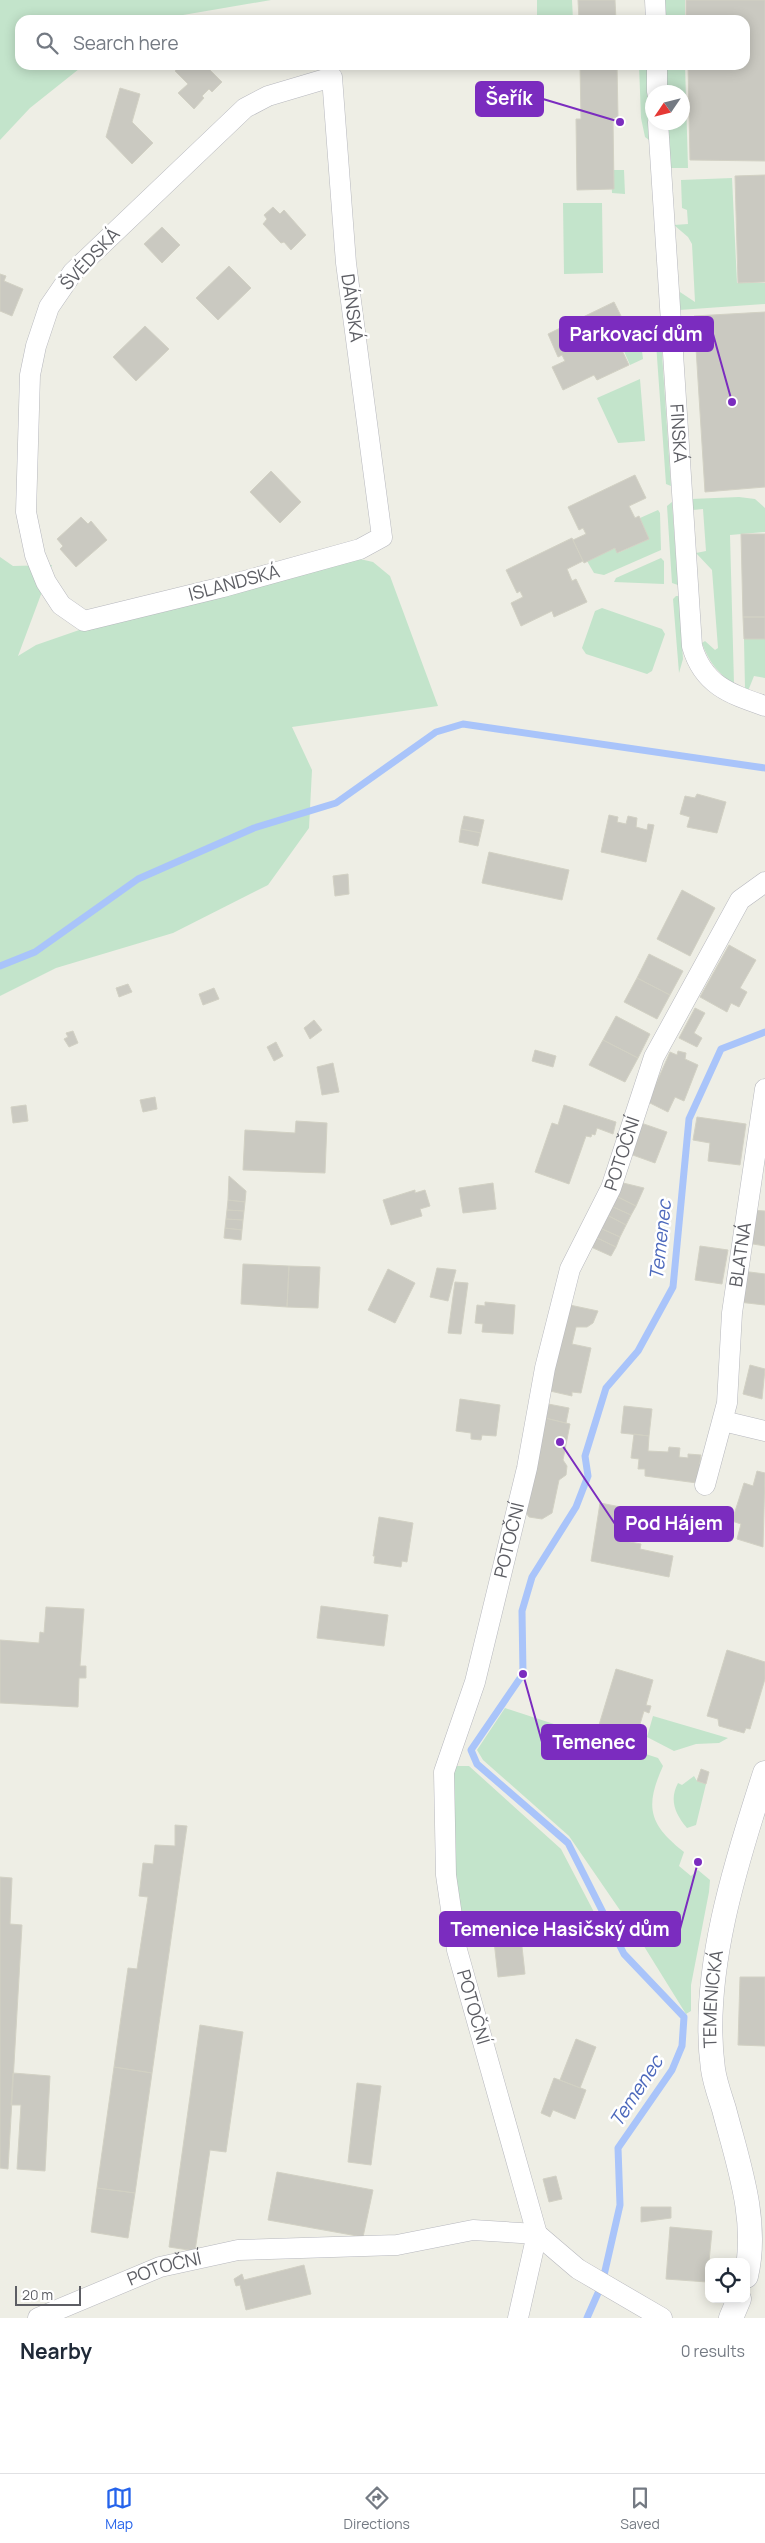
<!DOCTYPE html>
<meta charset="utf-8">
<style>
:root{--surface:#fff;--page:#f6f6f7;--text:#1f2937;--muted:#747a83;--line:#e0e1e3;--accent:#2563eb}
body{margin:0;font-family:Manrope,sans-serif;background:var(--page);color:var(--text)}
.controls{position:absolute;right:15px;bottom:15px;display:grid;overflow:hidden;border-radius:10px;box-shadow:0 2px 12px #0003}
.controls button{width:45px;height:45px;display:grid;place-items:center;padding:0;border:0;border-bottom:1px solid var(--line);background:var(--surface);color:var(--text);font:25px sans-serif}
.compass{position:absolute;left:645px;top:85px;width:45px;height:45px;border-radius:50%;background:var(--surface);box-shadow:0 2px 12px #0003;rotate:235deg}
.scale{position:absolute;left:15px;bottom:12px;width:66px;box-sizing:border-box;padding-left:5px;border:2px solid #5d5e64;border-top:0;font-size:14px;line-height:18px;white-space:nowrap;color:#5d5e64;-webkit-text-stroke:4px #fff;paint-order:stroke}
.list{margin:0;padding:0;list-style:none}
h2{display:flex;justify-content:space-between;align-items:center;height:65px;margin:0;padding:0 20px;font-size:21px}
h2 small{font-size:16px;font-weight:400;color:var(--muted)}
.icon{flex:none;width:28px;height:28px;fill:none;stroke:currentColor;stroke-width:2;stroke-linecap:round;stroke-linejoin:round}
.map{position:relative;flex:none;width:765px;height:2318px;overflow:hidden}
.search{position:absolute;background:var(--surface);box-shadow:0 2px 12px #0003;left:15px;right:15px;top:15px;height:55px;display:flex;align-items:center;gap:12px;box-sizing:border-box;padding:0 18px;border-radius:15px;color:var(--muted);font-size:19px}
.sheet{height:155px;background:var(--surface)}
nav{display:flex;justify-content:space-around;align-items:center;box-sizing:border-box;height:70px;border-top:1px solid var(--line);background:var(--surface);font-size:14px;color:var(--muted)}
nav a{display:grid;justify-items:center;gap:2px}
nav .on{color:var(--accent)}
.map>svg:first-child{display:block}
.green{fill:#c3e4cb}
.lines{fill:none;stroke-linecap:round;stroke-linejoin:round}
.stream{stroke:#a9c4fa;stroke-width:7}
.building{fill:#cac9c1;stroke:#d2d1c4}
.minor-casing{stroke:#b7b8be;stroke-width:21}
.tertiary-casing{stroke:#b7b8be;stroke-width:25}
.minor{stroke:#fff;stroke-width:20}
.tertiary{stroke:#fff;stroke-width:24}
.labels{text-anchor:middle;stroke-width:5;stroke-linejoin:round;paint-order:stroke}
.street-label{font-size:18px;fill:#5d5e64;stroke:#fff}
.water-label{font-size:19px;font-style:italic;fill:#4d69bc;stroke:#fff}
.leader{fill:none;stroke:#7b2cbf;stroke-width:2}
.callout-dot{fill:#7b2cbf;stroke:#fff;stroke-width:2}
.callout{fill:#7b2cbf;stroke:#7b2cbf;stroke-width:2}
.callout-label{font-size:19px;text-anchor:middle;font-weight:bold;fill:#fff}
</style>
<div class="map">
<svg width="765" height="2318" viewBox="0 0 765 2318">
<rect width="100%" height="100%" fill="#eeeee5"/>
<path class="green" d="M0,0H271L183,15L171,20H20V65H84L30,108L0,140Z
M537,0H572L573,20H537Z
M663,0H685V20H664Z
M639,65H647L649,140L645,137L641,118Z
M665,65H685L688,168H670L668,123L682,122V92H667Z
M611,170H624L625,194L612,193Z
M732,178L737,283H765V304L679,310L680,292L695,302L692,244L688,237L674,225L688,224L687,210L682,208L681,180Z
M563,203H602L603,273L564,274Z
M660,324L671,486L666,484L655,329Z
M640,335L643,359L630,365L620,342Z
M640,379L645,441L618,443L597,398Z
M739,497L755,499L765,508V532L730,535L734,684C717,672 709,662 702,643L705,641L715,650L718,648L712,570L696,553L706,551L703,509L693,510L691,499Z
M672,502L678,585L672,583L667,506Z
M658,510L660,513L661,550L604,575L594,573L587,561L615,548L618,553L649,539L640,518Z
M0,557L13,566L52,565L18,656L36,645L85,628L360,559L373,562L390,576L438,706L292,727L312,770L309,828L268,885L173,933L56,968L0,996Z
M661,558L664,561V584L614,582L616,578Z
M676,596H679L683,659L679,673L673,599Z
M602,608L662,629L665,634L652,671L647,674L586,654L582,648L595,611Z
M744,639H765V678L754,676L748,691L745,689Z
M505,1708L658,1758L663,1766C645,1806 648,1824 684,1852L679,1866L691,1876L698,1870L710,1880L709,1892L691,1985V2011L686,2014L637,1935L569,1836L483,1760L477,1750Z
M653,1716L728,1738L719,1743L696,1744L674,1751L647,1737Z
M452,1766H469L561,1849L595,1914L563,1911L458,1929Z
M694,1776L697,1781L706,1784L696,1825L687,1828C675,1814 669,1800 678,1783L682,1785Z"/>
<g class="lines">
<path class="stream" d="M0,966L35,952L138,879L254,828L336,803L436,732L463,724L765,768
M587,2318L602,2284L620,2205L618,2148L672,2070L682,2046L684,2017L624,1954L568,1843L477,1764L471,1750L523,1674L522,1611L532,1577L576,1507L588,1476L585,1456L606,1388L638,1351L673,1287L689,1119L721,1049L765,1032"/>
</g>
<path class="building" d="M578,0H615L616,20H579Z
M686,0H765V161L690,160L688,65H745V20H686Z
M181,65H205L222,82L212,92L209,89L202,96L204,98L194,109L178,93L188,84L175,71Z
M580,65H617L618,118H613L614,189L577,190L576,119H581Z
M120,88L140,94L132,122L153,143L132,164L106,137Z
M765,175V282L738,283L735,176Z
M273,207L280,214L284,210L306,235L291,250L284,242L281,243L263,224L267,219L264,215Z
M162,227L180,245L162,263L144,244Z
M229,266L251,288L218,320L196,298Z
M0,274L6,276L4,281L23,289L12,316L0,311Z
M614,302L625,324L608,332L614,344L618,342L629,365L597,380L594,375L563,390L552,367L565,361L562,355L558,357L548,334Z
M765,312V487L705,492L694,316Z
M145,326L169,349L136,381L113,357Z
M271,471L301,502L280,523L250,492Z
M635,475L646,498L629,506L635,518L639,516L649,539L617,553L615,548L584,563L573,540L586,534L583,528L579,530L568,507Z
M81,517L88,524L91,521L107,540L76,567L60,549L63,546L57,539Z
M741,534H765V617H743Z
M572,538L583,561L567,569L572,581L576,579L587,602L554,617L552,611L521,626L511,603L523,597L520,591L517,593L506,570Z
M743,617H765V639H744Z
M697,794L726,802L717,833L687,827L690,817L680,814L685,796L695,798Z
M609,815L618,817L617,822L626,824L628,816L637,818L636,827L647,830L648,824L654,825L646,862L601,852Z
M464,816L484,820L481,833L461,829Z
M461,829L481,833L478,846L459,842Z
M489,852L569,870L562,900L482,883Z
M348,874L349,894L335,896L333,876Z
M682,890L715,908L690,956L657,939Z
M729,945L756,960L740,988L747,992L739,1007L731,1003L727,1012L700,997Z
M649,954L683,971L670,995L637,978Z
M637,978L670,995L657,1019L624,1002Z
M128,984L132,992L119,997L116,988Z
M214,988L219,999L203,1005L199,994Z
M695,1008L705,1013L694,1033L702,1038L697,1047L679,1038Z
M616,1016L650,1034L638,1058L603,1040Z
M314,1020L322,1030L310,1039L304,1028Z
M73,1031L78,1043L69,1047L64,1039L68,1037L66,1033Z
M603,1040L638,1058L625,1082L589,1065Z
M276,1042L283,1056L274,1061L267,1047Z
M535,1050L556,1056L553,1067L532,1061Z
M678,1051L686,1053L685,1059L698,1065L684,1101L675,1097L668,1112L648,1102L670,1052L677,1055Z
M333,1063L339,1092L322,1095L317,1067Z
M155,1097L157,1109L143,1112L140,1100Z
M26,1105L28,1121L13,1123L11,1107Z
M564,1105L616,1122L613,1134L597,1128L595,1135L592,1134L591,1137L586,1136L569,1184L535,1172L552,1123L558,1125Z
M697,1117L746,1124L740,1165L708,1161L710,1143L693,1140Z
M296,1121L327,1123L325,1173L243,1170L245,1130L295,1133Z
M641,1123L667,1132L655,1163L630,1154Z
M229,1176L246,1191L245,1202L228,1200Z
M619,1182L644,1188L636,1206L612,1194Z
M493,1183L496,1209L463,1213L459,1188Z
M415,1190V1193L425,1190L430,1206L420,1209L422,1216L391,1225L383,1200Z
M616,1196L636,1206L631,1215L611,1206Z
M228,1200L245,1202L244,1211L227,1210Z
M611,1206L631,1215L626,1225L607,1215Z
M227,1210L244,1211L243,1220L226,1219Z
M751,1210L765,1211V1246L747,1243Z
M607,1215L626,1225L620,1237L600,1228Z
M226,1219L243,1220L242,1230L225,1228Z
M225,1228L242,1230L241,1240L224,1238Z
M600,1228L620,1237L616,1247L595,1237Z
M595,1237L616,1247L611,1256L591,1247Z
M700,1246L728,1250L722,1284L695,1280Z
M243,1264L289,1266L287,1307L241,1304Z
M289,1266L320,1267L318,1308L287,1307Z
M437,1268L456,1270L448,1301L430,1297Z
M388,1269L415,1283L395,1323L368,1310Z
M742,1271L765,1274V1305L738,1302Z
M455,1282L468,1283L461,1334L448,1333Z
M485,1302L515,1305L513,1334L482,1332L483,1324L475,1323L477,1305L485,1306Z
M565,1304L598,1311L593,1323L587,1327H576L572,1344L591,1348L581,1393L572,1392V1396L550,1391Z
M750,1365L765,1369L762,1399L743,1394Z
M460,1399L500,1405L496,1436L482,1435L481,1440L471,1439V1433L456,1431Z
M543,1403L569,1408L566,1423L541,1417Z
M624,1406L652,1409L649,1436L621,1433Z
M541,1417L570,1424L563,1460L567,1466L566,1475L559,1480L552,1513L542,1519L529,1517L522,1507Z
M634,1434L649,1436L648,1451L668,1452L669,1447L680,1448L679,1457L688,1458V1454L701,1455L697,1483L645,1476V1469H638L639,1459L631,1458Z
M757,1471L765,1473L763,1547L737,1539L741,1524L732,1521L744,1483L753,1486Z
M600,1503L626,1508L619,1540L641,1544L640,1549L673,1556L669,1577L591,1561Z
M379,1517L413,1523L407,1562L402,1561L401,1567L374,1563L375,1556H373Z
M321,1606L388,1615L384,1646L317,1638Z
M46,1607L84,1609L80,1666H86V1678H79L78,1707L0,1703V1640L39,1643L40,1632L44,1633Z
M727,1650L765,1662V1679L750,1729L746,1728L744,1733L719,1726L718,1719L707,1716Z
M616,1669L653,1680L646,1705L651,1706L649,1713L644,1711L636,1737L599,1725Z
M701,1769L709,1772L706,1784L697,1781Z
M175,1825L187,1826L152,2073L114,2067L128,1968L137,1969L148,1897L139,1896L143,1863L153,1864L155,1845L175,1846Z
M0,1877L12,1878L10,1924L22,1925L8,2169L0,2168Z
M521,1938L525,1974L498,1977L494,1941Z
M740,1977H765V2046L738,2045Z
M200,2025L243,2032L226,2152L210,2150L195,2251L169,2247Z
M576,2039L596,2047L580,2088L560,2080Z
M114,2067L152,2073L135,2193L97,2188Z
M13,2073L50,2076L45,2171L17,2169L21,2105H11Z
M554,2078L586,2090L575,2119L553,2110L550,2117L541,2113Z
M357,2083L381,2086L371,2165L348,2162Z
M277,2172L373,2190L363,2237L268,2220Z
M556,2176L562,2199L549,2202L543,2179Z
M97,2188L135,2193L128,2238L91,2232Z
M641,2207H671V2218L641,2222Z
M670,2227L712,2231L707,2282L666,2279Z
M304,2265L311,2294L246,2310L240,2285L236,2286L234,2279L242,2274L244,2280Z"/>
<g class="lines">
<defs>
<g id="minor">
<path d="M655,0L656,20"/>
<path d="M657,65V92"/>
<path d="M332,77L346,263L382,537L360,549L223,587L84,621L61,605L46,582L35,555L26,512L30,375L36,346L49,307L73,272L245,108L268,96Z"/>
<path id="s1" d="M658,122L692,646C703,685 730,694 765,706"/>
<path d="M723,1421L765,1431"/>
<path id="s2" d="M705,1485L727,1403L732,1313L765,1089"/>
<path id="s3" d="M38,2318L160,2267L238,2250L397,2245L473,2230L537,2234L578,2269L662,2318"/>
<path id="s4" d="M518,2318L537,2234L457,1950L446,1875L444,1772L475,1682L527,1468L545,1368L570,1269L611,1188L654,1057L740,900L765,882"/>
</g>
<g id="tertiary">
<path id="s5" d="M746,2276C759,2221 738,2163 724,2109C720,2096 715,2083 713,2069C700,1975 736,1862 765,1773"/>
<path d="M731,2318L739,2299"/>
</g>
</defs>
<use href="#minor" class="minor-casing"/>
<use href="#tertiary" class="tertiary-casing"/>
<use href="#minor" class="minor"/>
<use href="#tertiary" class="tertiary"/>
</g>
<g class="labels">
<g class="street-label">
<text transform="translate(90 259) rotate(-47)" y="6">ŠVÉDSKÁ</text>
<text transform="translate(352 308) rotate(82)" y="6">DÁNSKÁ</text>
<text dy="6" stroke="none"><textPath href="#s1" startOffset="312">FINSKÁ</textPath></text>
<text transform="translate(234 583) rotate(-15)" y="6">ISLANDSKÁ</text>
<text dy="6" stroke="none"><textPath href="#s4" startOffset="1206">POTOČNÍ</textPath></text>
<text dy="6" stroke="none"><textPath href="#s2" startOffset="234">BLATNÁ</textPath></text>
<text dy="6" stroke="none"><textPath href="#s4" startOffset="801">POTOČNÍ</textPath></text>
<text dy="6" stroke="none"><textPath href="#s5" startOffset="282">TEMENICKÁ</textPath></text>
<text transform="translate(473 2007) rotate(74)" y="6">POTOČNÍ</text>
<text dy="6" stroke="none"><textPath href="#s3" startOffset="136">POTOČNÍ</textPath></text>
</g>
<g class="water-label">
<text transform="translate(660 1240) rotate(-84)" y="7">Temenec</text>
<text transform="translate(636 2091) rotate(-57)" y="7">Temenec</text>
</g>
</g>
<path class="leader" d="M620 122L543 99M732 402L713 334M560 1442L615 1524M523 1674L542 1742M698 1862L680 1929"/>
<g class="callout-dot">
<circle cx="620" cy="122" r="5"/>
<circle cx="732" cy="402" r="5"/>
<circle cx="560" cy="1442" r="5"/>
<circle cx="523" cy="1674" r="5"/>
<circle cx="698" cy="1862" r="5"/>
</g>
<g class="callout">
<rect x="476" y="82" width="67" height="34" rx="5"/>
<rect x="560" y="317" width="153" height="34" rx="5"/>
<rect x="615" y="1507" width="118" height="34" rx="5"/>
<rect x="542" y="1725" width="104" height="34" rx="5"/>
<rect x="440" y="1912" width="240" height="34" rx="5"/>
</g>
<g class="callout-label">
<text x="509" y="105">Šeřík</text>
<text x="636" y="341">Parkovací dům</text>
<text x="674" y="1530">Pod Hájem</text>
<text x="594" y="1749">Temenec</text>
<text x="560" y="1936">Temenice Hasičský dům</text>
</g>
</svg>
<div class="controls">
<button><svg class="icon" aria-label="locate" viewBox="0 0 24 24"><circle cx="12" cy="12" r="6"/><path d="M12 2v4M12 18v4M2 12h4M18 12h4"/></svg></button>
</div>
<svg class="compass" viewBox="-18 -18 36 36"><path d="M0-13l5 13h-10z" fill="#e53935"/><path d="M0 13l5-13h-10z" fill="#747a83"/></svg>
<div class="scale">20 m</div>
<div class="search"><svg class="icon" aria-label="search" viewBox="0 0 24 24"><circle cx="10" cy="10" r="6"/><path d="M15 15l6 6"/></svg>Search here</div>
</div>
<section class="sheet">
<h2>Nearby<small>0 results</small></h2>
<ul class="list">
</ul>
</section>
<nav>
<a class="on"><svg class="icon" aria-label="map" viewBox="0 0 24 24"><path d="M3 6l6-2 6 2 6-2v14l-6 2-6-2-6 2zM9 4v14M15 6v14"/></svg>Map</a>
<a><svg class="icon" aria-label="directions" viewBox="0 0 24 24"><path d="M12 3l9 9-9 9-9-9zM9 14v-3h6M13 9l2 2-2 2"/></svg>Directions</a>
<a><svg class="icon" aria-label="saved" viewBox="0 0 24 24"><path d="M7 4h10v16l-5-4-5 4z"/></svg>Saved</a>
</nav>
